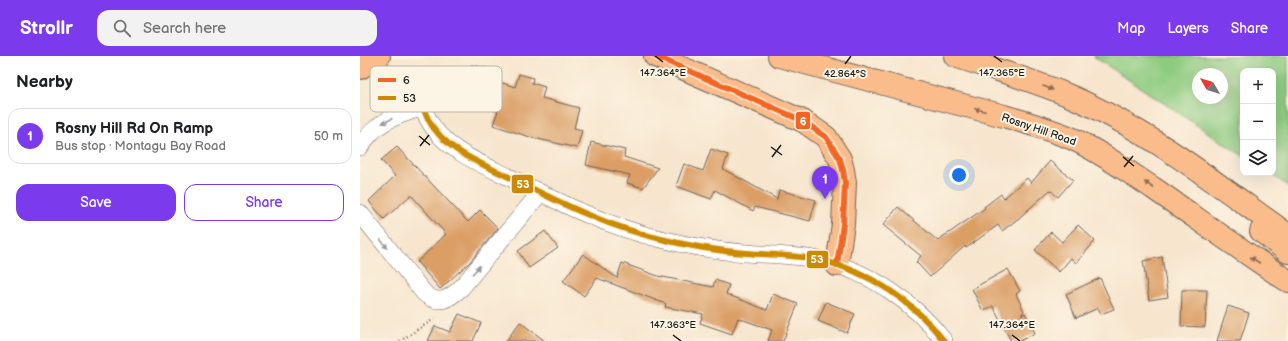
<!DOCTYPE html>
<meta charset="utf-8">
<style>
:root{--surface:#fff;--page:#f2f2f2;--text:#202124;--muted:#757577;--line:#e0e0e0;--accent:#7c3aed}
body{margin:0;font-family:"Balsamiq Sans",sans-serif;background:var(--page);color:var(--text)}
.controls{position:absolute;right:12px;top:12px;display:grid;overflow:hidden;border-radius:8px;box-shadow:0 4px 16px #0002}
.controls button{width:36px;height:36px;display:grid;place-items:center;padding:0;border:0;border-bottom:1px solid var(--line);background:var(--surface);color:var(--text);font:20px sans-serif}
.compass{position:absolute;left:832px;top:12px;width:36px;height:36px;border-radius:50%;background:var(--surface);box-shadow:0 4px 16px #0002;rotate:308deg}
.you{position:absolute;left:599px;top:119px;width:14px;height:14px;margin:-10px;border:3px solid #fff;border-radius:50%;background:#1a73e8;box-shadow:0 0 0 6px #1a73e833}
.badge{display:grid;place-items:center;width:26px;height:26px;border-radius:50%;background:var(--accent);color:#fff;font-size:13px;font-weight:700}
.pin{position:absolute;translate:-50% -33px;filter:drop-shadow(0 1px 2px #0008)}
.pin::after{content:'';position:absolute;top:21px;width:14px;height:12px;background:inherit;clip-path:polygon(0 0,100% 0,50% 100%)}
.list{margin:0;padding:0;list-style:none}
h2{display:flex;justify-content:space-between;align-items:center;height:52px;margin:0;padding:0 16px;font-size:17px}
h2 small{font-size:13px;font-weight:400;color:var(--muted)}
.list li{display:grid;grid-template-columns:26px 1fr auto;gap:12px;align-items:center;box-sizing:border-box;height:56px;margin:0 8px 8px;padding:0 8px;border:1px solid var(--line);border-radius:12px}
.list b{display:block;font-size:15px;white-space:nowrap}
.list p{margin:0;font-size:13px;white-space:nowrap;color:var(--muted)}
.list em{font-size:13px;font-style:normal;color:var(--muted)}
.actions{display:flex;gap:8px;padding:12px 16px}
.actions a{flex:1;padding:9px 0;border:1px solid var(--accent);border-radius:12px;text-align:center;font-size:14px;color:var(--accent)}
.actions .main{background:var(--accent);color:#fff}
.icon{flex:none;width:22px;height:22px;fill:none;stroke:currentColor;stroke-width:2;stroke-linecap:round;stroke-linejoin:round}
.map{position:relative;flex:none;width:928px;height:285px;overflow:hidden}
header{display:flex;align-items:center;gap:24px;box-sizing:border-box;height:56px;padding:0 20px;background:var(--accent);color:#fff}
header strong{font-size:19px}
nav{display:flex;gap:22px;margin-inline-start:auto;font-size:14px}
.search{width:280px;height:36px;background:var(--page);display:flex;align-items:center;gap:10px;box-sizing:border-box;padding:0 14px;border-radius:12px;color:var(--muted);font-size:15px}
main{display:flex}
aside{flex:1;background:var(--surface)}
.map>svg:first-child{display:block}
.green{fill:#8ecb80;stroke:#55744e;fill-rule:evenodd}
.building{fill:#db9f66}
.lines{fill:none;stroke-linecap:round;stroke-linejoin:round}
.minor-casing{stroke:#69625a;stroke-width:18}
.major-casing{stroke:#69625a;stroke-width:24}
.path{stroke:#69625a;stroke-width:2.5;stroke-dasharray:1 3;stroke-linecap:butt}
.minor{stroke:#fff;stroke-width:17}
.major{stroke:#fabc8b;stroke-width:22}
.bus-1-casing{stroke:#fcf5e5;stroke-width:9}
.bus-2-casing{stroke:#fcf5e5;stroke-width:9}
.bus-1{stroke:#f26522;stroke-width:6}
.bus-2{stroke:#cb8a06;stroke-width:6}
.oneway{fill:#8b6c54}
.oneway2{fill:#999}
.ticks{fill:none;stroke:#1c1c1c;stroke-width:1.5}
.labels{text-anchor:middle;stroke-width:4;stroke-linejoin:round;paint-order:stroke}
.street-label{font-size:11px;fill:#1c1c1c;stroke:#fcf5e5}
.key{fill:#fcf5e5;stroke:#b9b4a9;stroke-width:1}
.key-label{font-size:11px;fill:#1c1c1c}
.ticks-label{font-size:10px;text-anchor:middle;fill:#1c1c1c;stroke:#fcf5e5;stroke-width:4;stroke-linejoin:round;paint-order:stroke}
.line-badge{stroke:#fcf5e5;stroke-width:1.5}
.badge-label{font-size:11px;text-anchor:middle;font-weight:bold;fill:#fff}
</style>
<header>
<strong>Strollr</strong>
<div class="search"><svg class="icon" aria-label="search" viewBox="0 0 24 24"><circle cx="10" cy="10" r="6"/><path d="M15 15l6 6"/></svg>Search here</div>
<nav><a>Map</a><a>Layers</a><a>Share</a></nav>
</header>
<main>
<aside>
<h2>Nearby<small></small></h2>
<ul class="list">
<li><span class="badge">1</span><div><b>Rosny Hill Rd On Ramp</b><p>Bus stop · Montagu Bay Road</p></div><em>50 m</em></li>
</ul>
<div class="actions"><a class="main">Save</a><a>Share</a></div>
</aside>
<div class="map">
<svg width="928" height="285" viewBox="0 0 928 285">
<rect width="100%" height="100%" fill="#fcf5e5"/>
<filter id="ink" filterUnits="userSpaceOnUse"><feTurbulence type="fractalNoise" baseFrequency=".025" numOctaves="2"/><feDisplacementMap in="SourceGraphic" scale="8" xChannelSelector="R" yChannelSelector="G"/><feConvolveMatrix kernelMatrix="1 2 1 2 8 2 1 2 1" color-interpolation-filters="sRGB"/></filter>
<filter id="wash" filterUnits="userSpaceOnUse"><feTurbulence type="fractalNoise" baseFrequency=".012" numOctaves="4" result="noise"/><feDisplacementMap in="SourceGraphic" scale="16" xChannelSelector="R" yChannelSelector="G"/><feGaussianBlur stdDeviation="0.9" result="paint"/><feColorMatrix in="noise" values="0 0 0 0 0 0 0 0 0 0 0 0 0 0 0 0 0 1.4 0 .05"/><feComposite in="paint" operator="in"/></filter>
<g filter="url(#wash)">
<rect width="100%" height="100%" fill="#f7e5cd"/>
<path class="green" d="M733,0H928V130L909,117H913V15H883V100ZM838,18H862V42H838Z"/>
<g id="blocks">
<path class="building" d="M111,9L132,13L130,23L155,31L159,18L173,22L172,27L185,31L182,42L219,52L214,72L222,74L217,92L170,81L133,69L138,55L102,47Z
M231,86L265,94L264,101L298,112L283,132L267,127L270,119L226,109Z
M37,91L108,166L120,154L138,172L110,206L80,233L57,206L86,178L51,139L24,163L9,145L35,120L21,104Z
M351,93L368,99L363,113L417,143L419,134L456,144L450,165L395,151L393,155L355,134L351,143L316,130L324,108L343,115Z
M690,105L713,124L698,141L690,134L659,162L642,175L638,169L606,192L605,190L570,221L556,206L561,200L523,169L538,151L578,185L585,179H586L625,152L624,151L641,138L644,142L667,122L671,127Z
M718,169L735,185L716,207L711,202L699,216L675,194L691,176L702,186Z
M185,175L198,192L169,212L158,195Z
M223,198L257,222L262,207L298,220L353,231L355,224L369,229L366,238L407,254L413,238L438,248L423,285H408L412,274L378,262L372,278L340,267L343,258L305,251L306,248L237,222L224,240L203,225Z
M802,201L808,241L789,244L783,205Z
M648,213L660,235L656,238L664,255L661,259L665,257L675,277L660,285H651L633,250L623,255L612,233Z
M740,222L754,253L741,258L738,252L716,262L706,238Z
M822,234H847L845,271L821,270Z
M466,246L495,258L487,277L458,265Z
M868,250L889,257L880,285H857Z
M99,258L121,267L113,285H68L75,270L90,276Z
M160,266L185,285H146Z"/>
</g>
</g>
<g filter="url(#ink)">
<use href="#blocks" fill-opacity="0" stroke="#69625a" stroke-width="1"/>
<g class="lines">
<defs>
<path id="minor" d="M55,29C59,40 63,53 68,63C85,96 125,109 155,124C202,148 249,171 301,183C329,190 357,195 386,197C411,199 436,199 460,204C509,215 554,246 584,285
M0,91C17,64 35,61 63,51
M0,157L64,237C78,250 89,243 101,232L180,137"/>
<path id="major" d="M295,0L443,65L466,81L480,103L483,114L485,127L483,168L477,209
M419,0L644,60C667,67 690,73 713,83C741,96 767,115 793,132C838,163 882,195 928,225
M595,0C633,13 673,24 710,40C789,74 858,129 928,179
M0,12L19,0
M901,175L928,196"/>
</defs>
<use href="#minor" class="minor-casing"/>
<use href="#major" class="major-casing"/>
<path class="path" d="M17,50L35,36L39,35
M40,285L77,261"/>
<use href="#minor" class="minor"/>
<use href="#major" class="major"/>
<defs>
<path id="bus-1" d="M295,0L443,65L466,81L480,103L483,114L485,127L483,168L477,209"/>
<path id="bus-2" d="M55,29C59,40 63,53 68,63C85,96 125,109 155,124C202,148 249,171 301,183C329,190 357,195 386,197C411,199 436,199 460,204C509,215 554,246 584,285"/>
</defs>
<use href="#bus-1" class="bus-1-casing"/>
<use href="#bus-2" class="bus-2-casing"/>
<use href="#bus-1" class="bus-1"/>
<use href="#bus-2" class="bus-2"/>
</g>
<defs><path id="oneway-solid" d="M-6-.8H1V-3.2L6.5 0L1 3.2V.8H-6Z"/></defs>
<g class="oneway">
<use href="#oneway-solid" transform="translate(688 32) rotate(21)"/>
<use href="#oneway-solid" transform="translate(620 54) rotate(-165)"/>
<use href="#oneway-solid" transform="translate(789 129) rotate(-146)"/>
<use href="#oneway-solid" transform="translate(895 204) rotate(-147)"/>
</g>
<g class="oneway2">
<use href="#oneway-solid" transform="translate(27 65) rotate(155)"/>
<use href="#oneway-solid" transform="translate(24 188) rotate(52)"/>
<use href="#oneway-solid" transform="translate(116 214) rotate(-49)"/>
</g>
</g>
<path class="ticks" d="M295,0L303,6M634,0L642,6M485,8L491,0M59,80L70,89M60,90L69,79M411,91L422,99M412,101L421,89M763,101L774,110M764,111L773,100M313,279L321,285M652,279L660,285"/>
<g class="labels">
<g class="street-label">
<text transform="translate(679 73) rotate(19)" y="4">Rosny Hill Road</text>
</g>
</g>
<rect x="10" y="10" width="132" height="46" rx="6" class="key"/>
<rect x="18" y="22" width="18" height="4" fill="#f26522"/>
<rect x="18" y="40" width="18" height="4" fill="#cb8a06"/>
<g class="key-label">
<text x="43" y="28">6</text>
<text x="43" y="46">53</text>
</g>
<g class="ticks-label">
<text x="303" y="20">147.364°E</text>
<text x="642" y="20">147.365°E</text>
<text x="485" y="21">42.864°S</text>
<text x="313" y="272">147.363°E</text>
<text x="652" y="272">147.364°E</text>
</g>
<g class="line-badge">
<rect x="435" y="55" width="16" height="19" rx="4" fill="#f26522"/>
<rect x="151" y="118" width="23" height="20" rx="4" fill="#cb8a06"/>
<rect x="446" y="194" width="23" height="19" rx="4" fill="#cb8a06"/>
</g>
<g class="badge-label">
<text x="443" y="69">6</text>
<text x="163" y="132">53</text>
<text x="457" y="207">53</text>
</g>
</svg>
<div class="controls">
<button>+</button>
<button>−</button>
<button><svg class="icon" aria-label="layers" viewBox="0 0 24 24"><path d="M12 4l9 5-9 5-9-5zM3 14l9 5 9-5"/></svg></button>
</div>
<svg class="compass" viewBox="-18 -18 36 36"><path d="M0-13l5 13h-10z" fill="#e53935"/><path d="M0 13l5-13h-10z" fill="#757577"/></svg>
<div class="you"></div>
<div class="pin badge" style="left:465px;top:143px">1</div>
</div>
</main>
